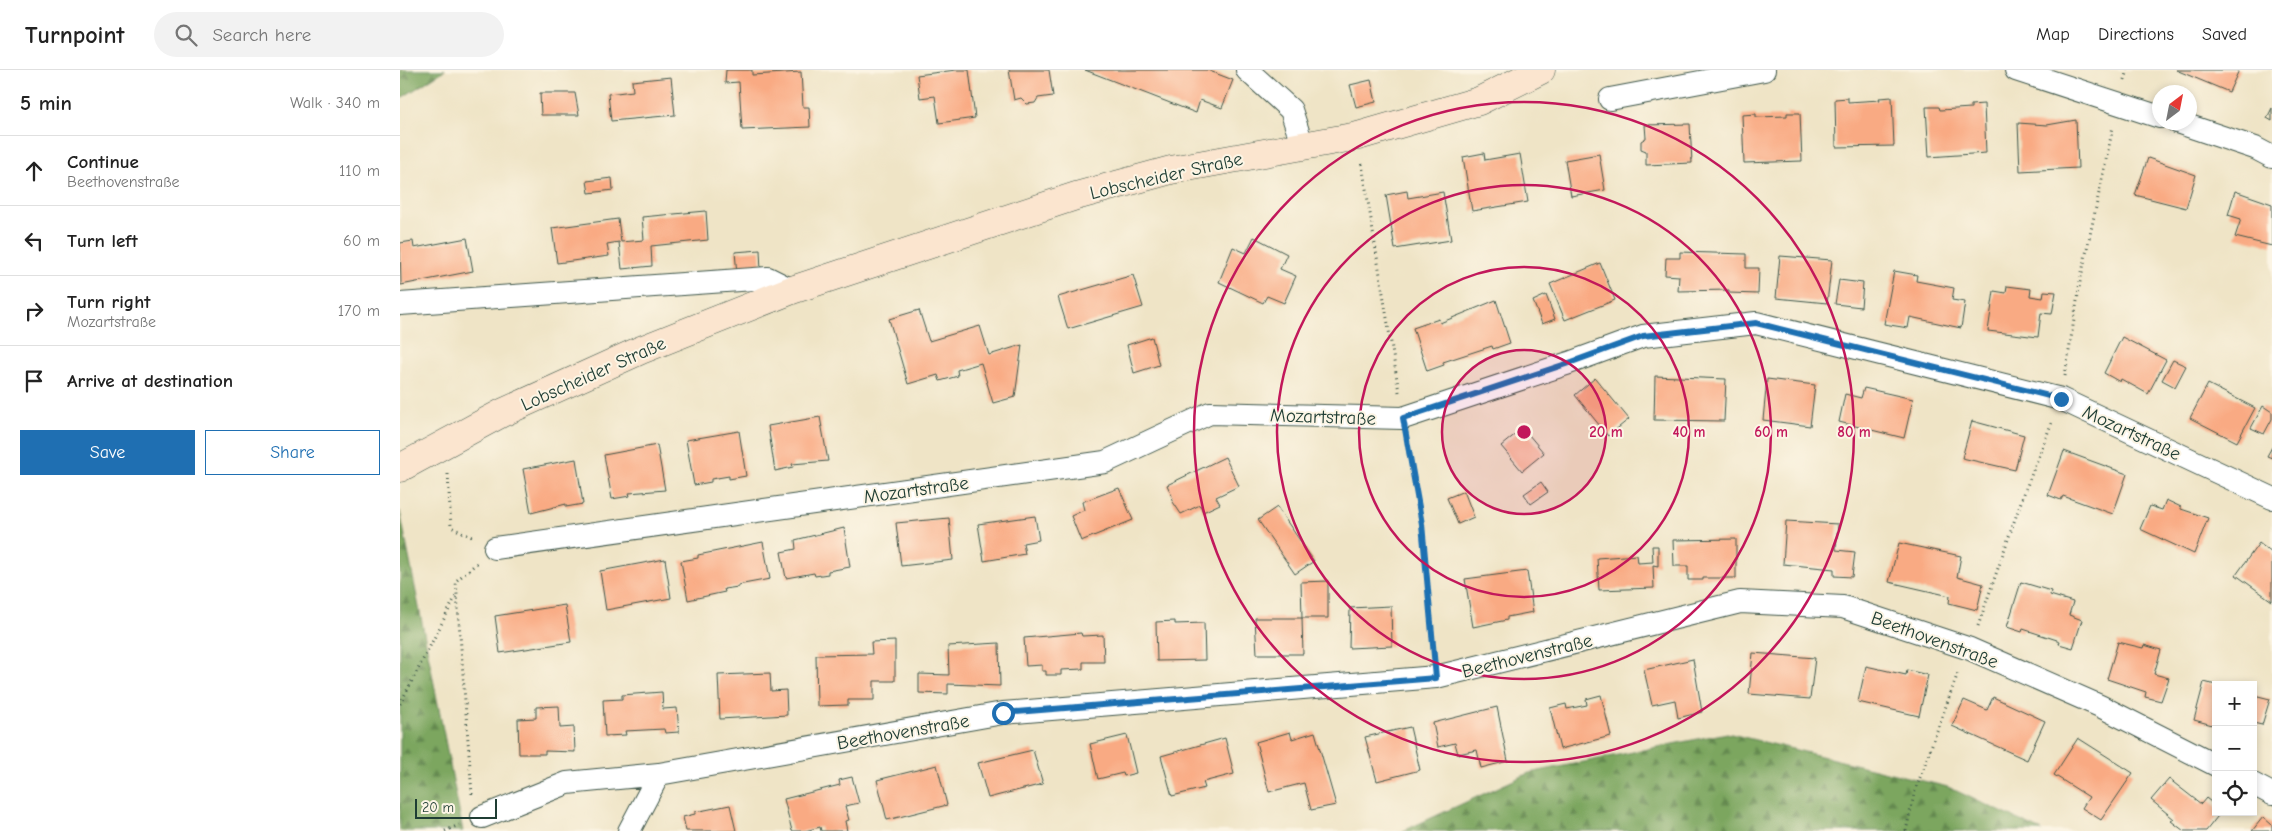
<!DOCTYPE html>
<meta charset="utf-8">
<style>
:root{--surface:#fff;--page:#f2f2f2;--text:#222;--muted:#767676;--line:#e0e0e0;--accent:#1f6fb2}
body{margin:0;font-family:"Comic Neue",sans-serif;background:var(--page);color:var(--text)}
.controls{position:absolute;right:15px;bottom:15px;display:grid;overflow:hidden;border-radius:0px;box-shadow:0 2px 8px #0003}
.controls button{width:45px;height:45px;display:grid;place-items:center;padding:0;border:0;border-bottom:1px solid var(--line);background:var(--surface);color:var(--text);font:25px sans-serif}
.compass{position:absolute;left:1752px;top:15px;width:45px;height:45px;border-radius:50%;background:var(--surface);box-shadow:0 2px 8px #0003;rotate:32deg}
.scale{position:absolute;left:15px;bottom:12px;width:82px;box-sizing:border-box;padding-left:5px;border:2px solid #1f3d34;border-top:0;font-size:14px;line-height:18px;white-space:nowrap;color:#1f3d34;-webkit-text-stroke:4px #fcf5e5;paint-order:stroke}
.stop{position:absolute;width:15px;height:15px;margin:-11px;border:4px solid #1f6fb2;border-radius:50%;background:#fff}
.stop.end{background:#1f6fb2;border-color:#fff;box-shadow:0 1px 5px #0008}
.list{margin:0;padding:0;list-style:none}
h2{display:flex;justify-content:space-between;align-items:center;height:65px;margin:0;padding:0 20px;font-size:21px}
h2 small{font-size:16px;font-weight:400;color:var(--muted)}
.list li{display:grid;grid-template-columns:32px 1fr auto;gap:15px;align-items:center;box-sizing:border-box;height:70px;padding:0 20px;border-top:1px solid var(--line)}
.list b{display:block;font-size:19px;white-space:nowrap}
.list p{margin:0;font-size:16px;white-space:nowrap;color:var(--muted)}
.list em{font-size:16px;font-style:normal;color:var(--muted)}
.actions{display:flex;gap:10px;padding:15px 20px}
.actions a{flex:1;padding:11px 0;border:1px solid var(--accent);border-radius:0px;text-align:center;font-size:18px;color:var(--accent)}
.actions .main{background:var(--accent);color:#fff}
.icon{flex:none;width:28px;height:28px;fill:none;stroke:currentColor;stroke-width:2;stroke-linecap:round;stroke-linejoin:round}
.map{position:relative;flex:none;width:1872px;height:761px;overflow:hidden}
header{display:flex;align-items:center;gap:30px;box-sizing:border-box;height:70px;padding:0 25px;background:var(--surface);border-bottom:1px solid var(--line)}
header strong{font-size:24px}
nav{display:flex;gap:28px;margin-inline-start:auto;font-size:18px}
.search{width:350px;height:45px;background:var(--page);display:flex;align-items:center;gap:12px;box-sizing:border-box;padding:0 18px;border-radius:28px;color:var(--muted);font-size:19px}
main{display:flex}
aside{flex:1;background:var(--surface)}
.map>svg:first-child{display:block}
.forest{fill:url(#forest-firs);stroke:#4d724a}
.building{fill:#f9aa83}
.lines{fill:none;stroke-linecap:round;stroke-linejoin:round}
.street-casing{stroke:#3e564a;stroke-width:24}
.secondary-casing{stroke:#3e564a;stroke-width:29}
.path{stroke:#3e564a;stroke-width:3;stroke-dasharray:1 4;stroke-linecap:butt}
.street{stroke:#fff;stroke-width:22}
.secondary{stroke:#fbe5cf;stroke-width:28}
.route{stroke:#1f6fb2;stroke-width:6}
.ring{fill:none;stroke:#c2185b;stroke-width:2.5}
.labels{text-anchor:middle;stroke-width:4;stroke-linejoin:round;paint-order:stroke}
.street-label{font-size:19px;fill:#1f3d34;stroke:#fcf5e5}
.centre{fill:#c2185b;stroke:#fcf5e5;stroke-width:2.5}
.ring-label{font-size:15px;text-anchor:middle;font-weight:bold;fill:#c2185b;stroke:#fcf5e5;stroke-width:4;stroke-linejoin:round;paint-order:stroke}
</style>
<header>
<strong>Turnpoint</strong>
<div class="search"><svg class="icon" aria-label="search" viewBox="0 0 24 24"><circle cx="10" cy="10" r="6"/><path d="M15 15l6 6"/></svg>Search here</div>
<nav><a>Map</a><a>Directions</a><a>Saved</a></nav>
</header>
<main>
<aside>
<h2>5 min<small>Walk · 340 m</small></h2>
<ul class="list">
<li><svg class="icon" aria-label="ahead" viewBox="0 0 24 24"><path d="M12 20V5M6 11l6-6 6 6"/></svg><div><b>Continue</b><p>Beethovenstraße</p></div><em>110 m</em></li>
<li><svg class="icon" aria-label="left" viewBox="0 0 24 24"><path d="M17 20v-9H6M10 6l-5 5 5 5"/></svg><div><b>Turn left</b></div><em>60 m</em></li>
<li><svg class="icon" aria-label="right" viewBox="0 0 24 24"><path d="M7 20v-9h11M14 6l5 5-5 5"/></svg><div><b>Turn right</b><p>Mozartstraße</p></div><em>170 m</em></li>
<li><svg class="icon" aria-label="arrive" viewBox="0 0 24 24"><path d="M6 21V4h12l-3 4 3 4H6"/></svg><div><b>Arrive at destination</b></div></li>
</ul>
<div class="actions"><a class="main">Save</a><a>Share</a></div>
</aside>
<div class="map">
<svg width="1872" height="761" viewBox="0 0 1872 761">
<defs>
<pattern id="forest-firs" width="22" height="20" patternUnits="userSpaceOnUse" patternTransform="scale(1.25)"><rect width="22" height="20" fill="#7ba65f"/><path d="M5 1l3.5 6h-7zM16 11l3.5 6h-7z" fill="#64884f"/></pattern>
</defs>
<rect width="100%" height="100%" fill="#fcf5e5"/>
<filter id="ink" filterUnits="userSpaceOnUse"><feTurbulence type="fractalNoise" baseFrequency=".02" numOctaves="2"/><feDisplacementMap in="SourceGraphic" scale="10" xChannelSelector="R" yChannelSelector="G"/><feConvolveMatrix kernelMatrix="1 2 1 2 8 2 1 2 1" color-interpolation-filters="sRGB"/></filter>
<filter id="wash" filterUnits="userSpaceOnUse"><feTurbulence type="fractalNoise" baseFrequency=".0096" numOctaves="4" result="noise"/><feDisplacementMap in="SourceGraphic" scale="20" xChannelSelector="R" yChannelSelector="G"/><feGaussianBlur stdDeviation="1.12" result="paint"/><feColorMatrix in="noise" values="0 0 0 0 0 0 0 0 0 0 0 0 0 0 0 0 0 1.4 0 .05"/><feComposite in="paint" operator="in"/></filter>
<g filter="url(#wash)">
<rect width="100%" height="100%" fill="#efe4c6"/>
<path class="forest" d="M0,0H45L0,29Z
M0,441L63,761H0Z
M1327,663L1548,717L1642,761H1003L1129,703Z"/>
<g id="blocks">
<path class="building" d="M326,0H352V5L401,2L403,37H409L410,57L342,60L339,12L325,13Z
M556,0H569L575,48L539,53L535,26L520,28L517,5Z
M609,0H649L653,26L638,28L635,33L627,34L621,28L614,30Z
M685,0H807L833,10L822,38L800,30L796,43Z
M1776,0H1839L1829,22Z
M271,7L275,45L211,51L208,24L233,21L232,11Z
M971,10L976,32L956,37L950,15Z
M140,23H175L179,45H141Z
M1492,27L1494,76L1436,77L1435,29L1448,28V32L1480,30L1479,28Z
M1584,34L1586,83L1529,87L1526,37H1539L1540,40L1571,38V35Z
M1872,38V51L1867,48Z
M1387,43H1400L1402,91L1344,93L1342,45L1356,44V47L1387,46Z
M1676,50L1678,98L1620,101L1618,53L1647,55Z
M1290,54L1292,93L1246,95V81L1241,79V71L1246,68L1245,55Z
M1084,83L1085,90L1120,84L1128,132L1072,141L1063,87Z
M1199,84L1205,120L1171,126L1165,90Z
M1748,88L1796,105L1786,138L1735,125Z
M212,108L213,120L189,123L187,111Z
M1007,121L1008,128L1043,122L1051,170L995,179L986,125Z
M1835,121L1872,134V176L1835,167L1841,149L1828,145Z
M306,141L308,170L251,176L252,196L222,199L219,172L207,174L209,186L157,193L152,158L218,149L221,172L244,170L242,147Z
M854,167L887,184L880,199L896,206L884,233L867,226L863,233L819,212L833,177L846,183Z
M67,168L73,201L1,215L0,173L13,171L14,178Z
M360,180L361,201L337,204L335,182Z
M1280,182L1346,184V198H1359L1358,224L1329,223V220L1278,221L1279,206L1265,205L1266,188H1280Z
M1380,186L1432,190L1427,233L1376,228Z
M1200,193L1215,230L1165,250L1150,214Z
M1494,201L1517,205L1516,211L1554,218L1552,230L1565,232L1561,258L1510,247L1508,258L1484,254Z
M733,205L743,237L668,259L658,227Z
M1439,210L1463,213L1461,237L1435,234Z
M1607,216L1631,219L1630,226L1643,228L1644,221L1656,222L1652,244L1641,243L1638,267L1588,261L1594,221L1606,223Z
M1146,225L1155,249L1142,254L1133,231Z
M1096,230L1110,273L1093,279L1092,276L1043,292L1044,295L1027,301L1013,258L1039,249L1040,253Z
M519,240L529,271L580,256L589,285L622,275L615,327L593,333L581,293L557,300L558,306L540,311L538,305L508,314L489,249Z
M752,267L759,295L734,303L727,275Z
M1722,267L1766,290L1748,324L1721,309L1720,312L1704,303Z
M1773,290L1786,296L1775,317L1762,310Z
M1255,306L1326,309L1324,351L1254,350Z
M1195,308L1229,349L1208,366L1175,325Z
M1367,309L1415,315L1410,356L1363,350Z
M1808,314L1855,338L1837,372L1790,348Z
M1464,318L1513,329L1504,368L1439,352L1445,324L1461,328Z
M1863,336L1872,342V349L1864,364L1851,358Z
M420,347L428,391L392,394L393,397L375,401L368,356Z
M1572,351L1624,365L1615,400L1562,388Z
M1123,358L1144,383L1122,401L1101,376Z
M339,361L346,406L329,409V406L311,409V412L294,415L286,370Z
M257,375L265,420L229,423L230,426L212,429L204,385Z
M1872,377V388L1867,386Z
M1664,381L1727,404L1713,444L1663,426L1661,430L1648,425Z
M825,387L839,416L816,427L820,434L803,442L800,435L781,444L771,429L773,428L767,415Z
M176,389L183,434L166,437V434L131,443L123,399Z
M1141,412L1148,422L1131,434L1124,424Z
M719,418L733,450L681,471L671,446L684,440L682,432Z
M1064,421L1074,447L1058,454L1047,428Z
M1766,430L1781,437V439L1808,448L1794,484L1740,459L1750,436L1762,440Z
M877,437L914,491L895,504L858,450Z
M635,446L639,470L623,473L625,484L584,491L578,454Z
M549,448L553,490L501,496L496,453Z
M1386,451L1438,454L1436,480L1455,482L1452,507L1434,506V499L1383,494Z
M444,458L450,497L428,501V504L415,506L414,503L386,508L381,482L396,479L395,470Z
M1336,469V508H1303V510H1288V496H1274L1273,470Z
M363,472L370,509L338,515V517L324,519L325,522L288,530L281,491L298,488V485Z
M1499,473L1561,486L1557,507L1583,514L1577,540L1549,533L1550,526L1489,512Z
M1859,473L1872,483V531L1836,505Z
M1252,476H1258V496L1253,495L1254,518L1199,520L1197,488L1237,485L1238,493L1253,492Z
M265,489L271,528L206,540L200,501Z
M1127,501L1133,542L1107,547V550L1073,557L1065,509Z
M928,511V548H902L901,512Z
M1621,512L1651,521L1650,525L1673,532L1669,545L1682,550L1673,578L1659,574L1660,571L1623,559L1622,562L1607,557Z
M165,535L171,572L100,583L95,546Z
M991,536L992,576L949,578L950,538Z
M855,548H902L903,584H857Z
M775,551V554L804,553L805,590L757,591L756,552Z
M681,563L682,566L703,565L704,592H683V599L661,600V605H646V601H642V595L626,596L624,568Z
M495,571V611H474V630H448V635L417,636L416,585L472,584L471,572Z
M1718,572L1743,578L1744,575L1761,580L1754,604L1769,608L1761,631L1745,627L1746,622L1707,609Z
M599,573L600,616L548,614V624L519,623V604L549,605L548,576Z
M1353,583L1415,588L1410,629L1349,624Z
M1293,589L1302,642L1278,648L1275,630L1252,635L1244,600Z
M1466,596L1506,605L1507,600L1528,605L1519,646L1458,632Z
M370,603L371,621L386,620L387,645L320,649L318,605Z
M1804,612L1816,615V656L1794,650Z
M262,622L263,639L277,638L279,662L265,663L264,659L225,661L226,665L205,666L203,630L222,629V625Z
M1201,625L1211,666L1160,679L1150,638L1166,634L1167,639L1187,635L1186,629Z
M1854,625L1870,629L1862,655L1853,653Z
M1593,627L1645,651L1627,690L1552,656L1564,630L1587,640Z
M159,636L160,658L174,657L175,682L145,681V684H119L118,649L136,648V637Z
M1097,637L1108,691L1081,698L1077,680L1058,684L1055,673L1038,677L1033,653Z
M1010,657L1020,700L977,711L965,667Z
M890,662L892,669L915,662L936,735L911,740L904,713L869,722L856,672Z
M727,665L736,703L724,706L723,703L698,709L690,674Z
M825,668L834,704L803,712L805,718L772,726L761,686Z
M1678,668L1733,703L1701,750L1682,738L1689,727L1654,705Z
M633,680L643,714L588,728L578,693Z
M537,695L547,735L487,750L477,710Z
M452,707L459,733L445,736L449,750L445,751L447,761H421L420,757L405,761H392L384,729L440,715L439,710Z
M1769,709L1801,734L1806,728L1816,736V742H1821L1806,761H1784L1771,751L1774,749L1751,730Z
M330,735L336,761H286L283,747L295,744V742Z
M1863,747L1872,755V761H1852Z"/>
</g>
</g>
<g filter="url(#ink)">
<use href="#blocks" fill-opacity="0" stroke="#3e564a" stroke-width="1"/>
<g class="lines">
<defs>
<path id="street" d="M847,0L891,40L903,77
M1616,0L1760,47
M1210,29L1364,0
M1777,52L1855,78L1872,87
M0,234L368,208L392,220
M95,478L705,392L810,343L1003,348L1169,293L1243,266L1356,253L1661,329L1872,428
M1853,714L1872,724
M82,747L167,713L259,704L603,643L1036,607L1340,532L1443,537L1570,579L1700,636L1816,695
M229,761L259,704"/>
<path id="secondary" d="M0,398L102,343L241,280L392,220L676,126L771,100L958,66L1079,31L1141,0"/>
</defs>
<use href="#street" class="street-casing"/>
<use href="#secondary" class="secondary-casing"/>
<path class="path" d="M1725,10L1728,0
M962,94L999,322
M1665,306L1680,212L1713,57
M1007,373L1022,454L1034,582
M48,404L51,457L74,468
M1578,556L1623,426L1652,352
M0,634L57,524
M72,724L56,511L77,493
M45,761L59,755
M1506,761L1514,724L1559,600"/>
<use href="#street" class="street"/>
<use href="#secondary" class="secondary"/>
</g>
</g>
<g class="lines" filter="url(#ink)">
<path class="route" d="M603,643L1036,608L1022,454L1003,348L1169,293L1243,266L1356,253L1661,329"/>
</g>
<circle cx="1124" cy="362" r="82" fill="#c2185b" fill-opacity=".12"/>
<g class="ring">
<circle cx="1124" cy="362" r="82"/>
<circle cx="1124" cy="362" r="165"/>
<circle cx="1124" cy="362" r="247"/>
<circle cx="1124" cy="362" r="330"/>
</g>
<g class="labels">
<g class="street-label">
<text transform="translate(766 105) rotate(-13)" y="7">Lobscheider Straße</text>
<text transform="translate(193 303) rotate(-24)" y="7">Lobscheider Straße</text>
<text transform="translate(923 346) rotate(2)" y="7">Mozartstraße</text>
<text transform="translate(1732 362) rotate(25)" y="7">Mozartstraße</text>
<text transform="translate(516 419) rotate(-8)" y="7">Mozartstraße</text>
<text transform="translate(1535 569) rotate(20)" y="7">Beethovenstraße</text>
<text transform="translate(1127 585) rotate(-14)" y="7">Beethovenstraße</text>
<text transform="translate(503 661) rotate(-10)" y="7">Beethovenstraße</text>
</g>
</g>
<circle cx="1124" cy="362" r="8" class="centre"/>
<g class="ring-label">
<text x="1206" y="367">20 m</text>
<text x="1289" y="367">40 m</text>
<text x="1371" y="367">60 m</text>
<text x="1454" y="367">80 m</text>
</g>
</svg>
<div class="controls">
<button>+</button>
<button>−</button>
<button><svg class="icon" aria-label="locate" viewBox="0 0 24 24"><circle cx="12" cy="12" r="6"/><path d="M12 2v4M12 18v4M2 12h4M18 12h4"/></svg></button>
</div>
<svg class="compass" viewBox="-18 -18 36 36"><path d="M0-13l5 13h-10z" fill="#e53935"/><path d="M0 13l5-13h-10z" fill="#767676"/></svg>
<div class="scale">20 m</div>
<div class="stop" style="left:603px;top:643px"></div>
<div class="stop end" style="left:1661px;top:329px"></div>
</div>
</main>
